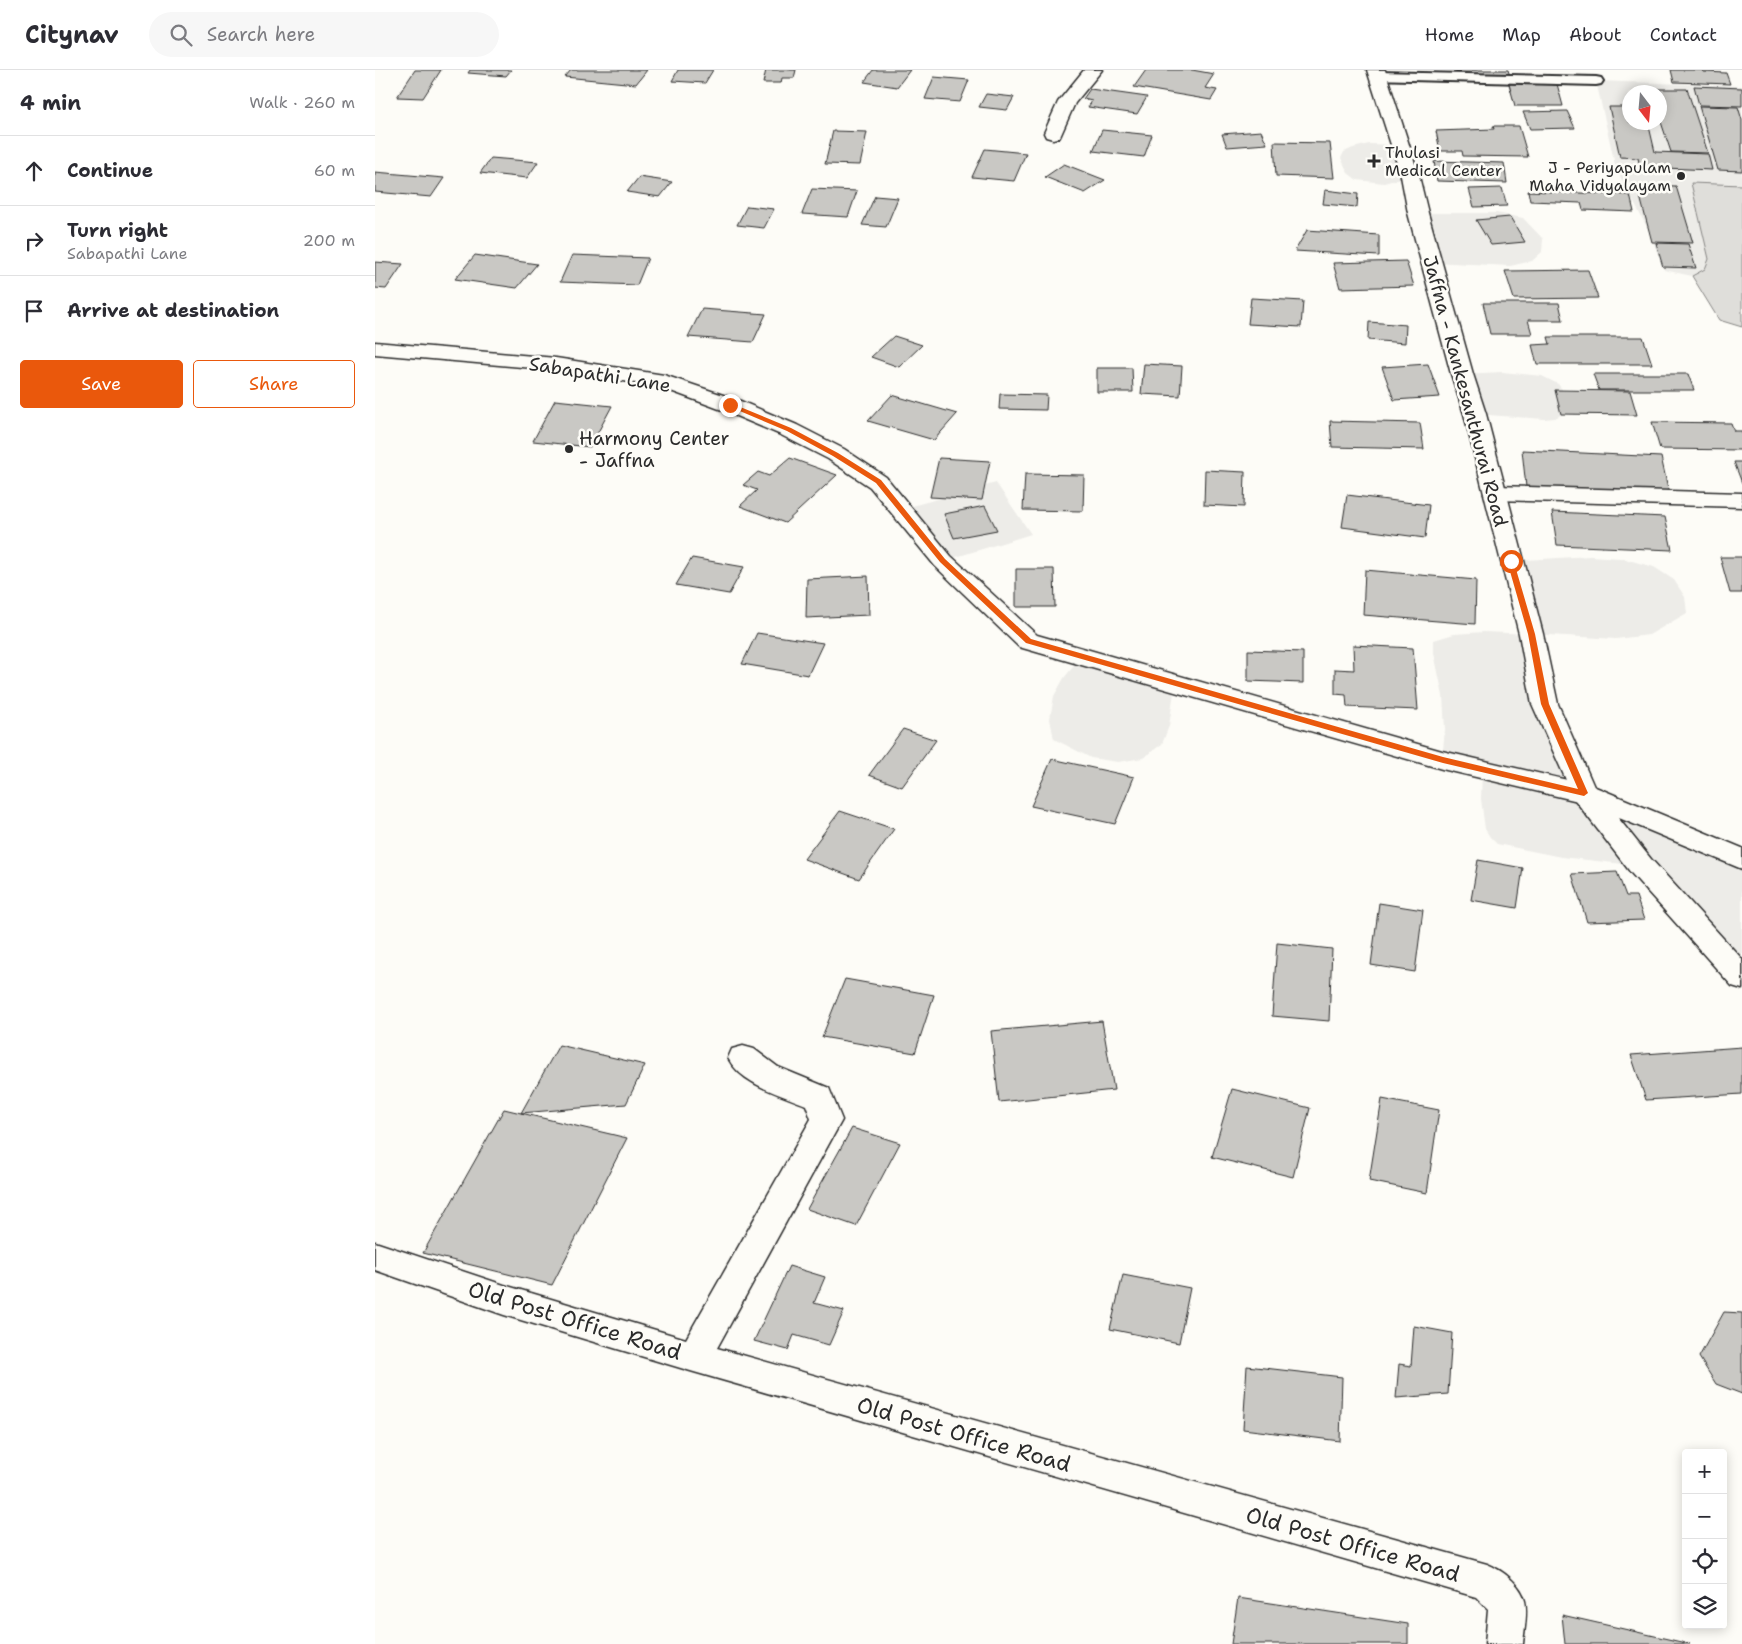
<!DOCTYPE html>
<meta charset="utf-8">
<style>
:root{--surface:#fff;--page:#f7f7f7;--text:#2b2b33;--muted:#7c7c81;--line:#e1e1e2;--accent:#ea580c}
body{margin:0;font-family:"Shantell Sans",sans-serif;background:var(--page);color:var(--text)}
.controls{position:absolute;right:15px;bottom:15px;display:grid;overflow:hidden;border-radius:5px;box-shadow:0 2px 12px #0003}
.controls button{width:45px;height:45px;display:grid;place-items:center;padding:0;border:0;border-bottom:1px solid var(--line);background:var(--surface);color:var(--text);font:25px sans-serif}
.compass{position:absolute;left:1247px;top:15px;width:45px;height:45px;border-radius:50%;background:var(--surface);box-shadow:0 2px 12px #0003;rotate:164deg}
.stop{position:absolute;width:15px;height:15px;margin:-11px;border:4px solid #ea580c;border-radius:50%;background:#fff}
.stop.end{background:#ea580c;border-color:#fff;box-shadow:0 1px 5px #0008}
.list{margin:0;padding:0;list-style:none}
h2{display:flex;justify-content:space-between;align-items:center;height:65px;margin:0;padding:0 20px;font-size:21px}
h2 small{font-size:16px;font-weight:400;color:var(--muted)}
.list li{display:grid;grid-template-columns:32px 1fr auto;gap:15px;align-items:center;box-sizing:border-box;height:70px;padding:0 20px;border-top:1px solid var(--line)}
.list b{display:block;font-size:19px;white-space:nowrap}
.list p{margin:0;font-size:16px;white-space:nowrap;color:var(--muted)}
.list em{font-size:16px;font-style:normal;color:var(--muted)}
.actions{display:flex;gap:10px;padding:15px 20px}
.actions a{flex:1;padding:11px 0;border:1px solid var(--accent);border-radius:5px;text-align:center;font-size:18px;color:var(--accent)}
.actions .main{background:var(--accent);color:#fff}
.icon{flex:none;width:28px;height:28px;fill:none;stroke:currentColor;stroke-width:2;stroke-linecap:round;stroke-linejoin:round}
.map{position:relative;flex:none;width:1367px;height:1574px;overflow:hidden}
header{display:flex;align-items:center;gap:30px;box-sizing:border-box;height:70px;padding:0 25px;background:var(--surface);border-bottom:1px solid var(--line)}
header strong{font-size:24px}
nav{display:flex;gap:28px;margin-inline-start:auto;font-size:18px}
.search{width:350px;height:45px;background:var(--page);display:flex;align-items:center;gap:12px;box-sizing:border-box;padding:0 18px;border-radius:28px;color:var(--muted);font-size:19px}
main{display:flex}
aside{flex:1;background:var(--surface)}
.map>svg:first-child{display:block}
.built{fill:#edece8;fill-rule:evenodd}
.green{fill:#dfdeda;stroke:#858482}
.building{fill:#c9c8c4;stroke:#2b2b2b}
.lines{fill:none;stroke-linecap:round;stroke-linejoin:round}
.lane-casing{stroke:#2b2b2b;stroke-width:4}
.street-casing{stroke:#2b2b2b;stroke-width:3}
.primary-casing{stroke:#2b2b2b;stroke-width:3}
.lane{fill:#fdfcf7;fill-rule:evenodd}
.street{fill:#fdfcf7;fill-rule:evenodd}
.primary{fill:#fdfcf7;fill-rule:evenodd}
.route{fill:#ea580c}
.poi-dot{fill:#2b2b2b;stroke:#fdfcf7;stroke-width:2}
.labels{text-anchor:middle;stroke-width:5;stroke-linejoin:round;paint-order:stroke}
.far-poi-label{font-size:16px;fill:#2b2b2b;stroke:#fdfcf7;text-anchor:start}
.street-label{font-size:19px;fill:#2b2b2b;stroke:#fdfcf7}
.poi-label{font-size:19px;fill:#2b2b2b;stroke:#fdfcf7;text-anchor:start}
.near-street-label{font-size:22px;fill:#2b2b2b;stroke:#fdfcf7}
</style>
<header>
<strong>Citynav</strong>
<div class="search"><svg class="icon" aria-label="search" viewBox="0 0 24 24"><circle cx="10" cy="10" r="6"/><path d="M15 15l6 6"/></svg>Search here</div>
<nav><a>Home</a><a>Map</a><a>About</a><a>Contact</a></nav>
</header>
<main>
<aside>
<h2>4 min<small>Walk · 260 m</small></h2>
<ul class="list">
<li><svg class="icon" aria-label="ahead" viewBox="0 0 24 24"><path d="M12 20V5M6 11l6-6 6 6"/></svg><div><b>Continue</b></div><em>60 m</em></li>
<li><svg class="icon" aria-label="right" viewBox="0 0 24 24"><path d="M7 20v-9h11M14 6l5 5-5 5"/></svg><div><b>Turn right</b><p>Sabapathi Lane</p></div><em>200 m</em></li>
<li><svg class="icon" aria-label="arrive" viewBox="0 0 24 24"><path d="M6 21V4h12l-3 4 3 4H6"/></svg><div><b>Arrive at destination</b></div></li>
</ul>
<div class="actions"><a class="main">Save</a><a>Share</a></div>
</aside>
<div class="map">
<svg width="1367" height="1574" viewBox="0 0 1367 1574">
<rect width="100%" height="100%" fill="#fdfcf7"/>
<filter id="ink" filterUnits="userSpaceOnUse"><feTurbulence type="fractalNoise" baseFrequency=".02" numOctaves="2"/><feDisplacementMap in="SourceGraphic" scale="10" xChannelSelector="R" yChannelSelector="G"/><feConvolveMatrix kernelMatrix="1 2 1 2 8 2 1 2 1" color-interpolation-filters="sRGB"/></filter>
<g filter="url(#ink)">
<path class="built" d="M1221,11L1367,16V115L1316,113L1334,189L1330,199L1317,206L1289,200L1274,161L1241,99ZM1254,22H1284V52H1254Z
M994,74L1025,75L1035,106L1009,113L982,110L973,103L966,88L969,82L978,78Z
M1043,143H1121L1148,148L1168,169L1167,182L1157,191L1135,196L1057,192Z
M1127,302L1167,306L1183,314L1192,326L1193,337L1188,344L1180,348L1169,349L1100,344L1087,304Z
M621,413L656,464L568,491L526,439Z
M1215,486L1246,488L1279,497L1299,510L1310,527L1312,543L1274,565L1241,569L1157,564L1209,723L1367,789V908L1266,796L1186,787L1122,774L1115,767L1110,759L1106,729L1107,699L1067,690L1070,659L1068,626L1059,583V570L1079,564L1109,562L1156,564L1136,491Z
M706,587L800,615L794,656L787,674L768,688L743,692L716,688L679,669L675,649L679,626L689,608Z"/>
<path class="green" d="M1316,113L1367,115V257L1344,250L1317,206L1330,199L1334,189Z"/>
<path class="building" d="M40,0H66L48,28L22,27Z
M95,0H136L131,6L93,3Z
M196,0H272L261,14L190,7Z
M303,0H338L330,13L297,11Z
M391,0H421L419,8H407L406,13H388Z
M498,0H535L522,17L489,12Z
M771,0H817L839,4L830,18L842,20L836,30L759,17Z
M1081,0H1133L1135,6L1082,5Z
M1296,0H1328L1329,2L1351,3L1355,14L1299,12Z
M559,7L594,10L585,32L550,29Z
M1134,14H1182L1188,36H1140Z
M1319,16L1367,18V36L1324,35Z
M715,19L772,27L762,44L713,37L717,31L708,29Z
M1276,19H1312L1333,83L1296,82L1284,46V22H1277Z
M611,24L639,27L632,40L604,37Z
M1324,36L1363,37L1367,50V101L1343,100Z
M1234,37H1254V52H1273L1280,82L1333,84L1337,100L1265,97L1263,88L1245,87Z
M1192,41L1200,58L1155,59L1148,42Z
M1118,56H1144L1153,87L1088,86L1087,81H1065L1061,61L1119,59Z
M727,60L777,65L769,87L718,81Z
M458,61L492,62L485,95L450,94Z
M886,61L892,74L852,77L847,64Z
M899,72L955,73L959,108L901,106Z
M610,79L651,83L639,111L597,107Z
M116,88L163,92L152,108L105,103Z
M1059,91L1129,93L1132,113L1062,111Z
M689,94L730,110L710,123L670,107Z
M0,102L69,108L56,127L0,122Z
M264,107L297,112L285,127L252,122Z
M1262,115L1301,116L1318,173L1277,172Z
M1127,118L1132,136L1099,137L1094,119Z
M437,119L482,121L473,147L427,144Z
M950,120L983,124L982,137L948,134Z
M1153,121L1255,125L1259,142L1208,140L1206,133L1155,131Z
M500,126L523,128L511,157L487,155Z
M372,136L399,139L389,158L362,155Z
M1135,147L1150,172L1116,175L1101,150Z
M932,160L1004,165V186L920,181Z
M1281,173L1313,174L1321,198L1288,197Z
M100,185L162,194L142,218L80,209Z
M197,185L273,188L262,215L185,212Z
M1031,191L1039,216L965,218L958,193Z
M0,192L28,194L11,219L0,218Z
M1213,200L1223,228L1139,229L1130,201Z
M876,228L928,231L926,257L873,254Z
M1108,233H1184L1188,250H1153L1157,264H1115Z
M327,239L391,244L378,272L313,267Z
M994,252L1031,255L1030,273L993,270Z
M519,266L547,275L524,297L496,287Z
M1173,267H1268L1277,294H1162L1157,275L1175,274Z
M769,294L807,296L805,326L766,324Z
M1053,294L1065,327L1019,330L1007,297Z
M722,298H757L758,322H722Z
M1218,304H1313L1319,320H1224Z
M1180,320L1255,321L1262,345L1186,344Z
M625,324L672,325L671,340L624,339Z
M517,325L582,344L559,370L493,351Z
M180,330L237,336L215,377L158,371Z
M955,351L1045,353L1049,379L957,377Z
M1277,352L1356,353L1359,361H1367V380L1285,379Z
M1147,380L1286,387L1294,423L1151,417Z
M415,388L462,405L410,453L365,436L382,420L368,415L383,402L394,406Z
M564,388L615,391L607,430L555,427Z
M1359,392H1367V413Z
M830,400L870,402L869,437L829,435Z
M650,404L709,405L708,441L648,440Z
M972,425L1054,435L1050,468L967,457Z
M610,436L622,460L579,468L569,444Z
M1177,442L1290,447L1297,480L1182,475Z
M1345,487H1367V523H1355Z
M317,488L369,497L354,524L301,515Z
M641,499H679L680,537H641Z
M990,500L1101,510L1100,554L988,545Z
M493,506L494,545L431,548L432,509Z
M382,563L448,573L433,605L367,594Z
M978,575L1038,578L1043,640L972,637L971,625L960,624V599L979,600Z
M873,580L928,582V613L873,611Z
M528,659L561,670L527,717L494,705Z
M677,689L759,707L740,754L656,736Z
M465,741L519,759L484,809L429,789Z
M1103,790L1148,798L1142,838L1096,830Z
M1242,802L1251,826H1261L1269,850L1212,852L1197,804Z
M1004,833L1048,840L1040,902L996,895Z
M902,873L957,879L954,951L897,946Z
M470,909L559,925L540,983L447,967Z
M727,951L739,1020L624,1032L616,961Z
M184,975L270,995L251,1034L146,1043Z
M1367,977V1024L1271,1030L1256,985Z
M857,1019L935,1038L918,1107L837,1087Z
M1007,1029L1064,1040L1052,1123L994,1111Z
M129,1039L252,1068L177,1215L48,1183Z
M477,1058L525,1073L481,1156L432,1139Z
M414,1196L450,1207L439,1233L469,1241L454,1275L419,1265L413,1280L379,1271Z
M748,1205L815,1218L804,1273L735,1259Z
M1349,1242L1367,1243V1324L1341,1314L1324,1287Z
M1039,1256L1077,1263L1073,1324L1021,1328L1024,1294L1036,1296Z
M872,1296L967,1307L965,1371L868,1359Z
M863,1528L1033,1554V1574H856Z
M1187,1545L1315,1574H1190Z"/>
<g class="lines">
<defs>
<path id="lane" d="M1003,2L1221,7L1226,8L1228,11L1226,14L1221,15L998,9L996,6L998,3Z"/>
<path id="street" d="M709,0H727L700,33L685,67L678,69L671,67L669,63L683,32Z
M0,272L181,288L289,305L363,330L422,355L469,379L511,407L576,486L662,565L1067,681L1218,716L1367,778V799L1203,731L1067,699L644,577L560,496L495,417L453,389L406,365L347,340L285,317L181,300L0,284Z
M1120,416L1367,423V437L1120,430L1112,428L1109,423L1112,418Z
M368,976L379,979L403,997L454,1018L467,1050L342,1278L1112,1494C1127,1500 1146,1514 1150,1531C1153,1543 1149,1561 1148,1574H1110L1113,1539L1101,1527L319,1302L129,1245L0,1200V1172L129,1215L311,1269L436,1049L431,1035C405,1024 367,1015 353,988L357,979Z"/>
<path id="primary" d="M992,0H1010L1044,106L1053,143L1098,304L1111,344L1168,564L1183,634L1220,719L1276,789L1367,889V919L1357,916L1256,803L1200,730L1157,634L1144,564L1089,344L1076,304L1033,143L1026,106Z"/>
</defs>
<use href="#lane" class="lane-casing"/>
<use href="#street" class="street-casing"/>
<use href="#primary" class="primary-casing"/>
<use href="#lane" class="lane"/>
<use href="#street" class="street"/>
<use href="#primary" class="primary"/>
</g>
</g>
<path class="route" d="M353,334H358L416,358L463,383L506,410L570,489L656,569L1068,687L1203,719L1166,634L1153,564L1132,491L1138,489L1160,564L1174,634L1213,723L1209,726L1068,693L651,573L565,492L501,413L458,386L412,361L353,336Z"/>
<g class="poi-dot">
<path d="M996.5 83.5h5v5h5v5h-5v5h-5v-5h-5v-5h5z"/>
<circle cx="1306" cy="106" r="5"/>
<circle cx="194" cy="379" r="5"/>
</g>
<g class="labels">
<g class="far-poi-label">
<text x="1010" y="88">Thulasi<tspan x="1010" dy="18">Medical Center</tspan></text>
<text x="1296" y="103" text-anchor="end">J - Periyapulam<tspan x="1296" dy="18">Maha Vidyalayam</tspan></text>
</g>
<g class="street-label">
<text transform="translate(225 304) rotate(9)" y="7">Sabapathi Lane</text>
<text transform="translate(1091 321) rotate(75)" y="7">Jaffna - Kankesanthurai Road</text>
</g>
<g class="poi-label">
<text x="204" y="375">Harmony Center<tspan x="204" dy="22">- Jaffna</tspan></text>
</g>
<g class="near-street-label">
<text transform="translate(200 1250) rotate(17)" y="8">Old Post Office Road</text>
<text transform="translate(589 1364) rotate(16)" y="8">Old Post Office Road</text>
<text transform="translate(978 1474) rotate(16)" y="8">Old Post Office Road</text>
</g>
</g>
</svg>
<div class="controls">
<button>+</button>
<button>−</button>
<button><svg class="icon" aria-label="locate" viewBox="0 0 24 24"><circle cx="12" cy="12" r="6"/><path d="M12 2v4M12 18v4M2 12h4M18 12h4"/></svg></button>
<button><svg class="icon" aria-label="layers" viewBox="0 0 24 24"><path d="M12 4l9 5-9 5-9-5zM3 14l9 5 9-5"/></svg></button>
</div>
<svg class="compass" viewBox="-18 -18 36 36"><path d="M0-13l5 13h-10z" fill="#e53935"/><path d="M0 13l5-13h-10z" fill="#7c7c81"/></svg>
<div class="stop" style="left:1136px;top:491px"></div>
<div class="stop end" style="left:355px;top:335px"></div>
</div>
</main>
